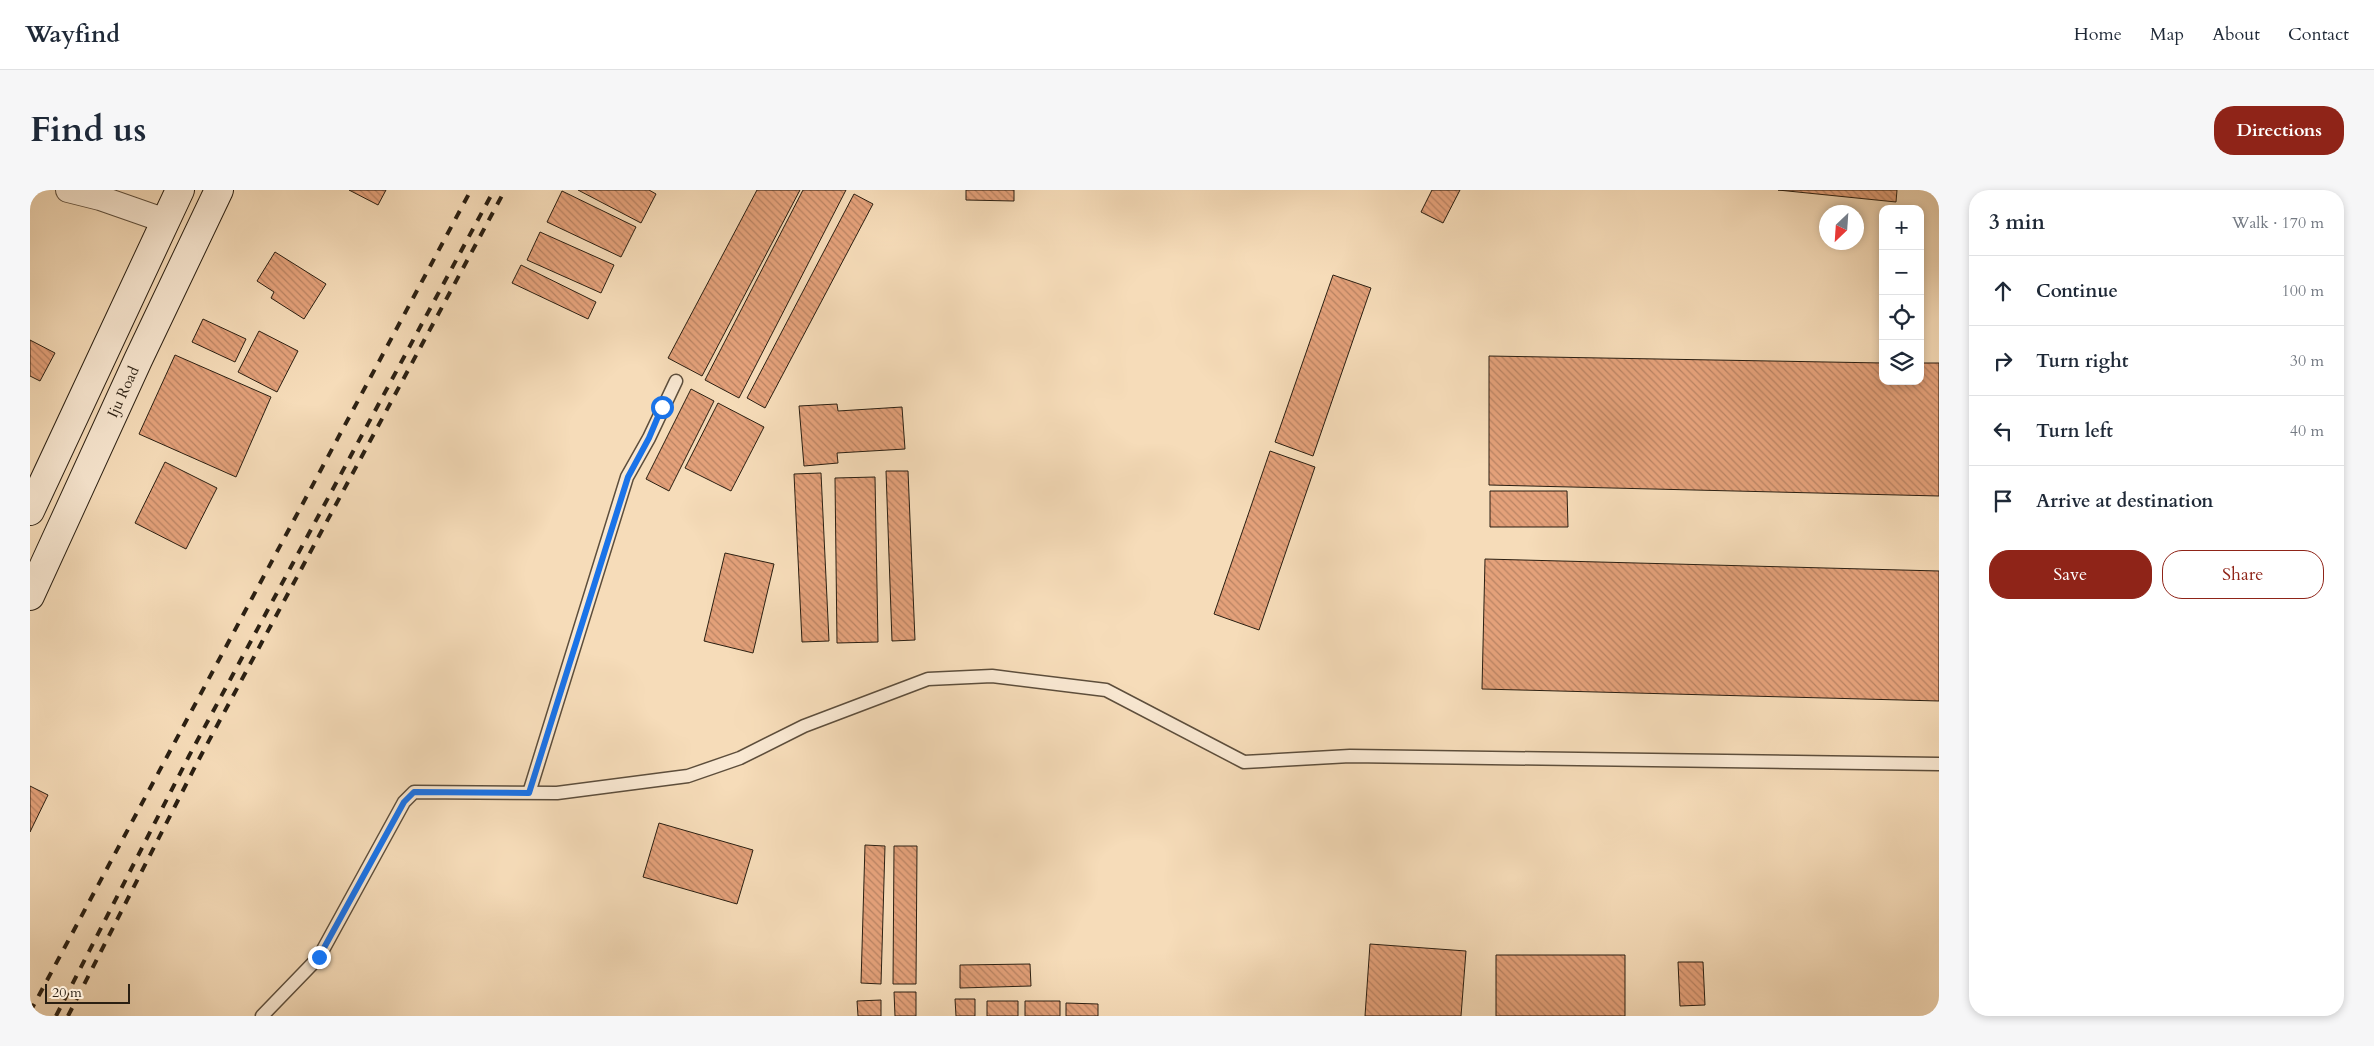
<!DOCTYPE html>
<meta charset="utf-8">
<style>
:root{--surface:#fff;--page:#f6f6f7;--text:#1f2937;--muted:#747a83;--line:#e0e1e3;--accent:#8f2418}
body{margin:0;font-family:Cardo,serif;background:var(--page);color:var(--text)}
.controls{position:absolute;right:15px;top:15px;display:grid;overflow:hidden;border-radius:10px;box-shadow:0 2px 8px #0003}
.controls button{width:45px;height:45px;display:grid;place-items:center;padding:0;border:0;border-bottom:1px solid var(--line);background:var(--surface);color:var(--text);font:25px sans-serif}
.compass{position:absolute;left:1789px;top:15px;width:45px;height:45px;border-radius:50%;background:var(--surface);box-shadow:0 2px 8px #0003;rotate:205deg}
.scale{position:absolute;left:15px;bottom:12px;width:85px;box-sizing:border-box;padding-left:5px;border:2px solid #2a1f12;border-top:0;font-size:14px;line-height:18px;white-space:nowrap;color:#2a1f12;-webkit-text-stroke:4px #f9e8d2;paint-order:stroke}
.stop{position:absolute;width:15px;height:15px;margin:-11px;border:4px solid #1a73e8;border-radius:50%;background:#fff}
.stop.end{background:#1a73e8;border-color:#fff;box-shadow:0 1px 5px #0008}
.list{margin:0;padding:0;list-style:none}
h2{display:flex;justify-content:space-between;align-items:center;height:65px;margin:0;padding:0 20px;font-size:21px}
h2 small{font-size:16px;font-weight:400;color:var(--muted)}
.list li{display:grid;grid-template-columns:32px 1fr auto;gap:15px;align-items:center;box-sizing:border-box;height:70px;padding:0 20px;border-top:1px solid var(--line)}
.list b{display:block;font-size:19px;white-space:nowrap}
.list em{font-size:16px;font-style:normal;color:var(--muted)}
.actions{display:flex;gap:10px;padding:15px 20px}
.actions a{flex:1;padding:11px 0;border:1px solid var(--accent);border-radius:20px;text-align:center;font-size:18px;color:var(--accent)}
.actions .main{background:var(--accent);color:#fff}
.icon{flex:none;width:28px;height:28px;fill:none;stroke:currentColor;stroke-width:2;stroke-linecap:round;stroke-linejoin:round}
.map{position:relative;flex:none;width:1909px;height:826px;overflow:hidden;border-radius:20px}
header{display:flex;align-items:center;gap:30px;box-sizing:border-box;height:70px;padding:0 25px;background:var(--surface);border-bottom:1px solid var(--line)}
header strong{font-size:24px}
nav{display:flex;gap:28px;margin-inline-start:auto;font-size:18px}
.intro{display:flex;align-items:center;justify-content:space-between;box-sizing:border-box;height:120px;padding:0 30px}
h1{margin:0;font-size:35px}
.button{padding:12px 22px;border-radius:20px;background:var(--accent);color:#fff;font-size:18px;font-weight:700}
main{display:flex;gap:30px;padding:0 30px}
aside{flex:1;background:var(--surface);border-radius:20px;box-shadow:0 2px 8px #0003}
.map>svg:first-child{display:block}
.building{fill:url(#building-back-hatch);stroke:#2a1f12}
.lines{fill:none;stroke-linecap:round;stroke-linejoin:round}
.lane-casing{stroke:#5d4e3c;stroke-width:15}
.street-casing{stroke:#5d4e3c;stroke-width:26}
.secondary-casing{stroke:#2a1f12;stroke-width:30}
.lane{stroke:#f9e8d2;stroke-width:12}
.street{stroke:#f9e8d2;stroke-width:24}
.secondary{stroke:#f9e8d2;stroke-width:28}
.rail{stroke:#2a1f12;stroke-width:4;stroke-dasharray:9 9;stroke-linecap:butt}
.route{stroke:#1a73e8;stroke-width:6}
.labels{text-anchor:middle;stroke-width:4;stroke-linejoin:round;paint-order:stroke}
.street-label{font-size:15px;fill:#2a1f12;stroke:#f9e8d2}
</style>
<header>
<strong>Wayfind</strong>
<nav><a>Home</a><a>Map</a><a>About</a><a>Contact</a></nav>
</header>
<div class="intro"><h1>Find us</h1><a class="button">Directions</a></div>
<main>
<div class="map">
<svg width="1909" height="826" viewBox="0 0 1909 826">
<defs>
<pattern id="building-back-hatch" width="6" height="6" patternUnits="userSpaceOnUse" patternTransform="scale(1.25)"><rect width="6" height="6" fill="#e4a17a"/><path d="M-1 5l2 2M0 0l6 6M5-1l2 2" fill="none" stroke="#b98363"/></pattern>
</defs>
<rect width="100%" height="100%" fill="#f6dcb9"/>
<filter id="stains"><feTurbulence type="fractalNoise" baseFrequency=".004" numOctaves="4"/><feColorMatrix values="0 0 0 0 .2 0 0 0 0 .09 0 0 0 0 .02 0 0 0 .5 -.17"/></filter>
<radialGradient id="worn" r=".72"><stop offset=".6" stop-color="#630" stop-opacity="0"/><stop offset="1" stop-color="#630" stop-opacity=".3"/></radialGradient>
<path class="building" d="M319,0H356L348,15Z
M548,0H619L626,4L611,33Z
M727,0H770L672,186L638,168Z
M773,0H816L709,208L675,190Z
M936,0H984V11L936,10Z
M1402,0H1430L1413,33L1391,22Z
M1748,0H1867L1866,12Z
M532,1L606,37L591,67L517,32Z
M824,4L843,14L735,218L717,208Z
M510,42L584,75L571,103L497,70Z
M245,62L296,94L274,129L241,108L244,102L227,91Z
M491,75L566,112L558,129L482,93Z
M1303,85L1341,98L1283,266L1245,252Z
M173,129L216,149L205,172L162,152Z
M229,141L268,161L247,202L208,182Z
M0,150L25,163L10,191L0,186Z
M145,165L241,207L206,287L109,244Z
M1459,166L1853,173V191H1890V173H1909V306L1459,295Z
M661,199L684,211L639,301L616,289Z
M688,213L734,237L701,301L655,278Z
M807,214L808,221L872,217L875,259L807,263L808,273L774,276L769,216Z
M1240,261L1285,277L1229,440L1184,424Z
M135,272L187,298L156,359L105,333Z
M856,281H878L885,450L862,451Z
M791,283L799,451L772,452L764,284Z
M845,287L848,452L807,453L805,288Z
M1460,301H1537L1538,337H1460Z
M695,363L744,374L723,463L674,451Z
M1455,369L1909,381V511L1452,499Z
M0,596L18,605L0,642Z
M629,633L723,660L707,714L613,687Z
M835,655L855,656L851,794L831,793Z
M864,656H887L886,794H863Z
M1340,754L1436,761L1431,826H1335Z
M1466,765H1595V826H1466Z
M1648,772H1673L1675,815L1650,816Z
M1000,774L1001,796L930,798V775Z
M864,802H886V826H865Z
M925,809H945V826H926Z
M851,810V826H828L827,811Z
M957,811H988V826H957Z
M995,811H1030V826H995Z
M1036,813L1068,814V826H1036Z"/>
<g class="lines">
<defs>
<path id="lane" d="M499,603L597,287L619,248L646,191
M232,826L289,767L374,612L384,602L527,603L658,586L710,568L774,536L898,489L962,486L1076,500L1214,572L1320,566L1909,574"/>
<path id="street" d="M38,0L70,8L136,31"/>
<path id="secondary" d="M0,321L150,0
M0,406L108,170L189,0"/>
</defs>
<use href="#lane" class="lane-casing"/>
<use href="#street" class="street-casing"/>
<use href="#secondary" class="secondary-casing"/>
<use href="#lane" class="lane"/>
<use href="#street" class="street"/>
<use href="#secondary" class="secondary"/>
<path class="rail" d="M0,822L441,0
M26,826L159,566L464,0
M38,826L168,571L475,0"/>
</g>
<g class="lines">
<path class="route" d="M289,767L374,612L384,602L499,603L598,287L619,248L632,217"/>
</g>
<g class="labels">
<g class="street-label">
<text transform="translate(93 202) rotate(-65)" y="5">Iju Road</text>
</g>
</g>
<rect width="100%" height="100%" filter="url(#stains)"/>
<rect width="100%" height="100%" fill="url(#worn)"/>
</svg>
<div class="controls">
<button>+</button>
<button>−</button>
<button><svg class="icon" aria-label="locate" viewBox="0 0 24 24"><circle cx="12" cy="12" r="6"/><path d="M12 2v4M12 18v4M2 12h4M18 12h4"/></svg></button>
<button><svg class="icon" aria-label="layers" viewBox="0 0 24 24"><path d="M12 4l9 5-9 5-9-5zM3 14l9 5 9-5"/></svg></button>
</div>
<svg class="compass" viewBox="-18 -18 36 36"><path d="M0-13l5 13h-10z" fill="#e53935"/><path d="M0 13l5-13h-10z" fill="#747a83"/></svg>
<div class="scale">20 m</div>
<div class="stop" style="left:632px;top:217px"></div>
<div class="stop end" style="left:289px;top:767px"></div>
</div>
<aside>
<h2>3 min<small>Walk · 170 m</small></h2>
<ul class="list">
<li><svg class="icon" aria-label="ahead" viewBox="0 0 24 24"><path d="M12 20V5M6 11l6-6 6 6"/></svg><div><b>Continue</b></div><em>100 m</em></li>
<li><svg class="icon" aria-label="right" viewBox="0 0 24 24"><path d="M7 20v-9h11M14 6l5 5-5 5"/></svg><div><b>Turn right</b></div><em>30 m</em></li>
<li><svg class="icon" aria-label="left" viewBox="0 0 24 24"><path d="M17 20v-9H6M10 6l-5 5 5 5"/></svg><div><b>Turn left</b></div><em>40 m</em></li>
<li><svg class="icon" aria-label="arrive" viewBox="0 0 24 24"><path d="M6 21V4h12l-3 4 3 4H6"/></svg><div><b>Arrive at destination</b></div></li>
</ul>
<div class="actions"><a class="main">Save</a><a>Share</a></div>
</aside>
</main>
